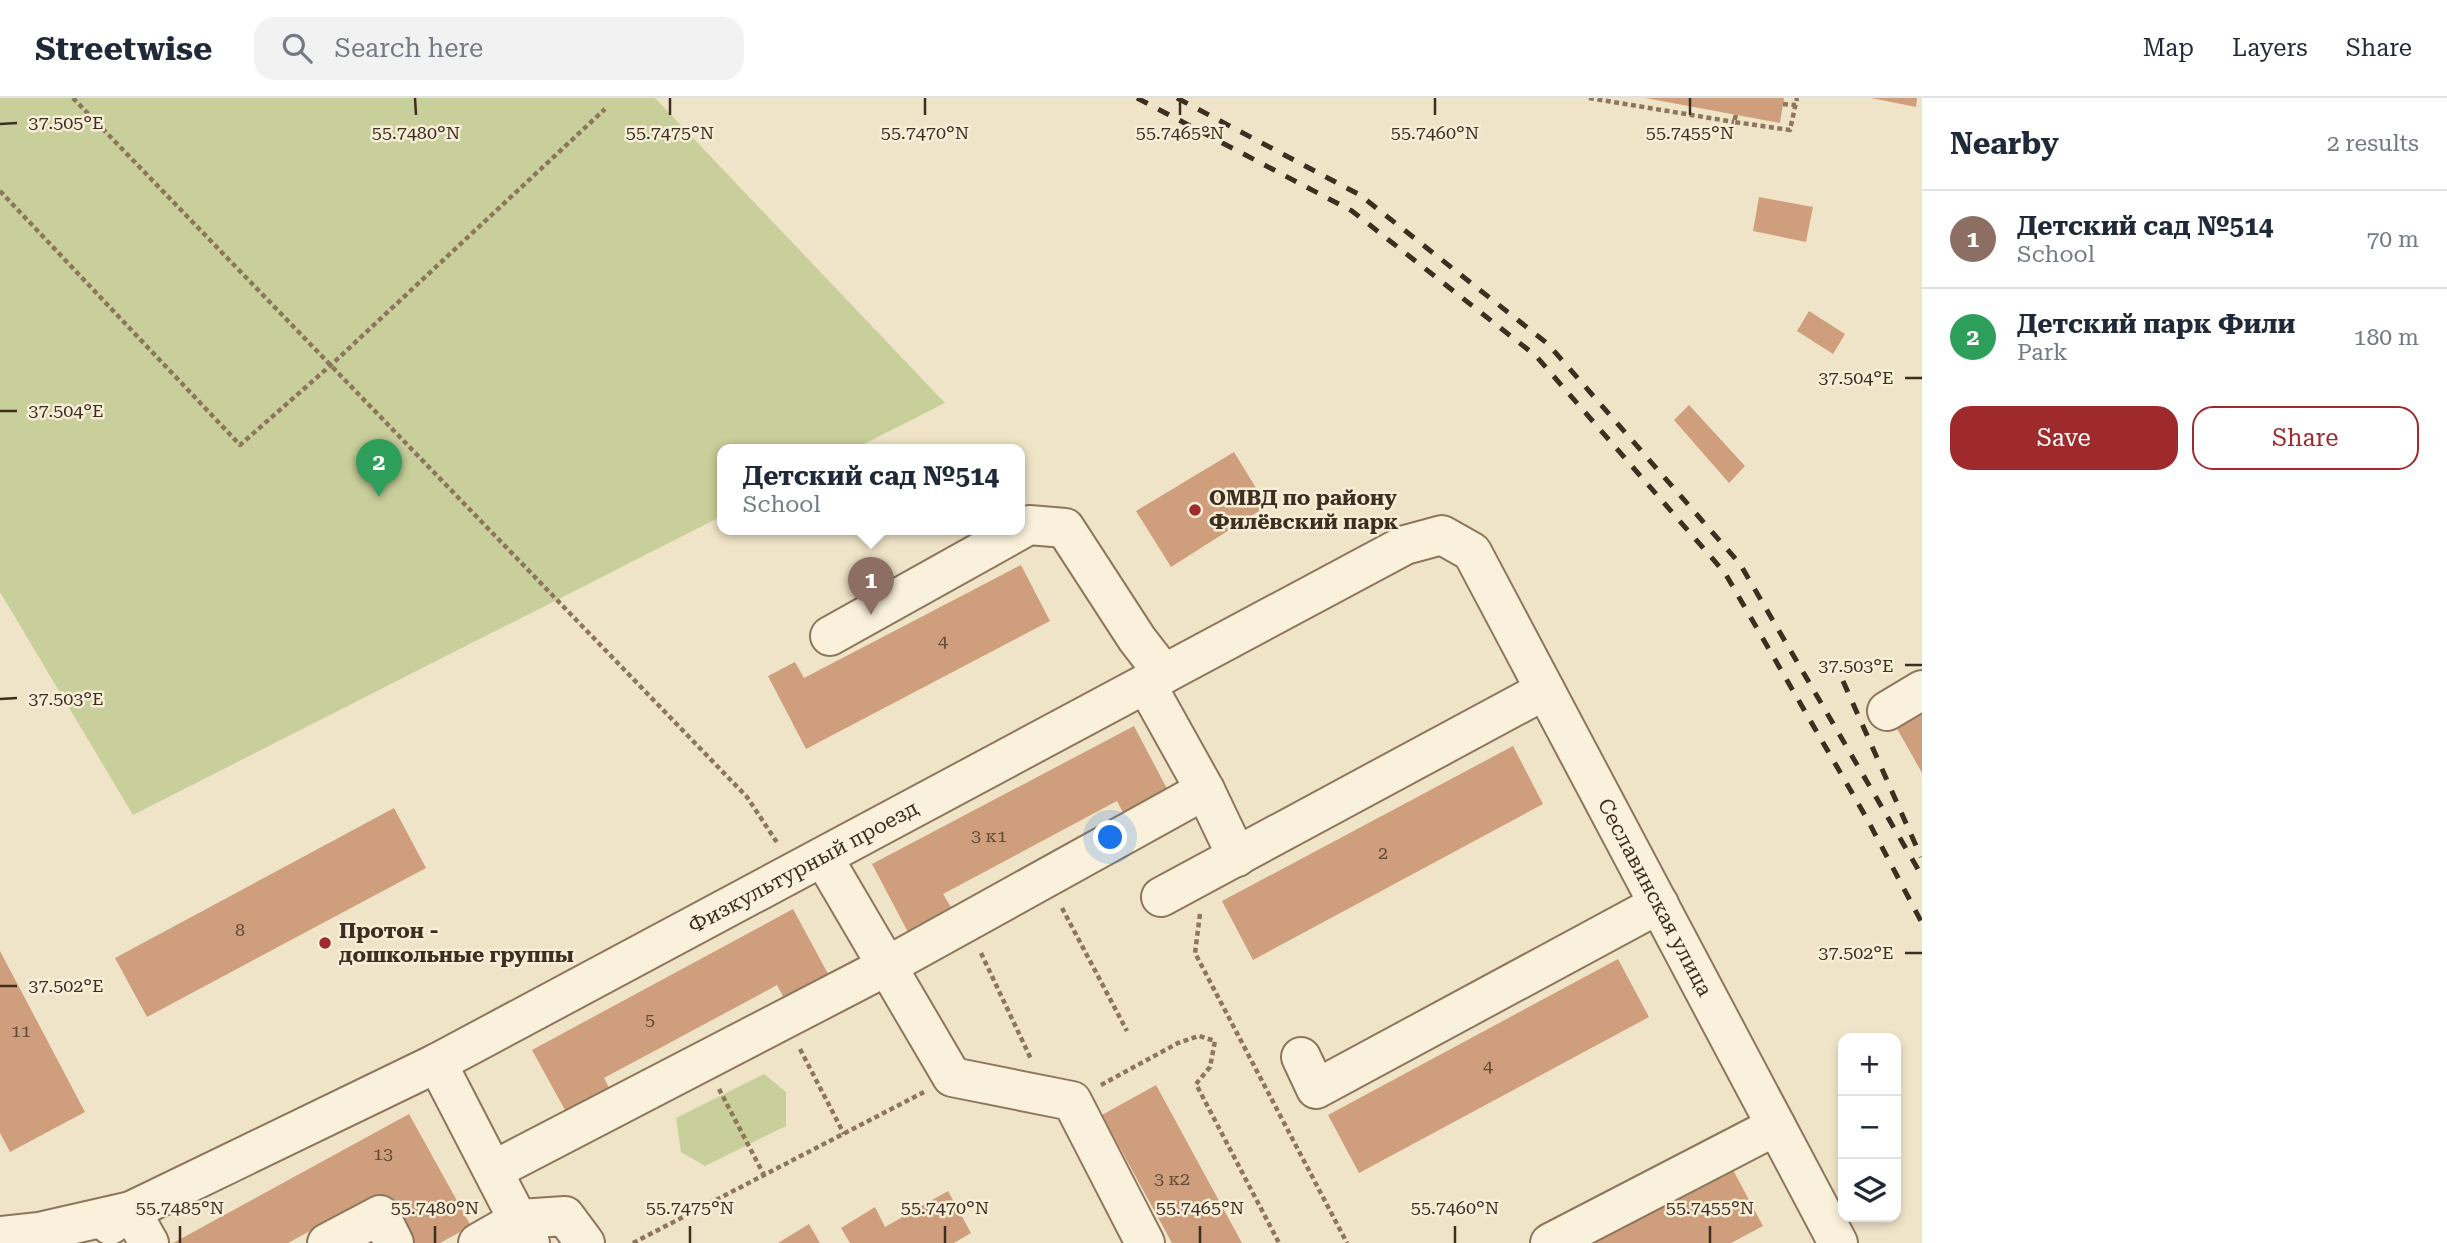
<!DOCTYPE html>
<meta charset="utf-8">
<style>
:root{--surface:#fff;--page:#f2f2f3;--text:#1f2937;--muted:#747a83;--line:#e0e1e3;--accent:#9e2a2b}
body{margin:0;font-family:"Roboto Serif",serif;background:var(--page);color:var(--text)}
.controls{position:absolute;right:21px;bottom:21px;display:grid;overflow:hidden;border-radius:14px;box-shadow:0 4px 10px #0003}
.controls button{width:63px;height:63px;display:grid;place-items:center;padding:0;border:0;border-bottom:2px solid var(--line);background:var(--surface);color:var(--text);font:35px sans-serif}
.you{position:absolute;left:1111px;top:740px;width:24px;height:24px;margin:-18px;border:5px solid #fff;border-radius:50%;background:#1a73e8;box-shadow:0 0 0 10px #1a73e833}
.badge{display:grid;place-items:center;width:46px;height:46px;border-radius:50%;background:var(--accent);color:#fff;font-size:23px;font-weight:700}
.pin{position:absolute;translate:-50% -58px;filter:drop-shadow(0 2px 4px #0008)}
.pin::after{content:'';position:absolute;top:37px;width:24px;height:21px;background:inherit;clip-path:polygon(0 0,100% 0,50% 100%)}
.popup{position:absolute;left:717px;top:346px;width:308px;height:91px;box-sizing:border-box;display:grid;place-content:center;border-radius:14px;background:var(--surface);filter:drop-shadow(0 2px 5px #0005);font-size:23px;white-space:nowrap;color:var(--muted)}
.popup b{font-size:26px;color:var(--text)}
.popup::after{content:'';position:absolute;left:50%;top:100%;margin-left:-14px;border:14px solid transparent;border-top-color:var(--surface)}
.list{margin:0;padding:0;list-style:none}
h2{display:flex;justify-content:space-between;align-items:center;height:91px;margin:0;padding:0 28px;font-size:30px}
h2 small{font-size:23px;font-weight:400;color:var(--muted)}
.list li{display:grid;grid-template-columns:46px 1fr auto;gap:21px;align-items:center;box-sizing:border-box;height:98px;padding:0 28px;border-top:2px solid var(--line)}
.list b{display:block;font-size:26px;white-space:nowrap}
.list p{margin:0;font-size:23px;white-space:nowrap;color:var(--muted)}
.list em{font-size:23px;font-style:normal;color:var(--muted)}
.actions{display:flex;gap:14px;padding:21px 28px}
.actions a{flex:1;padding:16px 0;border:2px solid var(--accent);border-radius:21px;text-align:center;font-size:24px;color:var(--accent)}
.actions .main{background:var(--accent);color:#fff}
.icon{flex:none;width:38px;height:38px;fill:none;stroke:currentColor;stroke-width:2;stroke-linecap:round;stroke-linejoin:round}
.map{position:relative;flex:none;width:1922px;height:1145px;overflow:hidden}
header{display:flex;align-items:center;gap:42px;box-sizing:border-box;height:98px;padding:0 35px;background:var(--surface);border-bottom:2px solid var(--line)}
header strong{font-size:33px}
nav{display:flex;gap:38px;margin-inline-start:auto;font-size:24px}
.search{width:490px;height:63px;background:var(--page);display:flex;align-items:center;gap:18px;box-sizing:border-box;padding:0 24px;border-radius:21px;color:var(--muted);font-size:26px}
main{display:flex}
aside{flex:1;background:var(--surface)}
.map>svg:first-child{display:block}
.green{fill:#c9cf9b}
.building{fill:#cf9f7d}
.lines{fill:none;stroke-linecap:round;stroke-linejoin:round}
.minor-casing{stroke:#8d765c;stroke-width:42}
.path{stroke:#8d765c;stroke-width:4.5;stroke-dasharray:5 3.5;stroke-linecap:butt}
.minor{stroke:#faf1dc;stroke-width:38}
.rail{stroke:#3d2e20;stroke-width:5;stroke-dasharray:12 12;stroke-linecap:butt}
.ticks{fill:none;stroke:#3d2e20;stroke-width:2.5}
.poi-dot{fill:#9e2a2b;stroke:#f7eed8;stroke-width:2.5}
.labels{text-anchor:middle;stroke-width:5;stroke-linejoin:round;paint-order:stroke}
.number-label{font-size:18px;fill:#624a37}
.poi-label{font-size:21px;font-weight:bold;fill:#3d2e20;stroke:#f7eed8;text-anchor:start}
.street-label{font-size:21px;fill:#3d2e20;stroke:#f7eed8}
.ticks-label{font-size:18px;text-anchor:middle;fill:#3d2e20;stroke:#f7eed8;stroke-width:5;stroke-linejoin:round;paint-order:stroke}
</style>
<header>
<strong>Streetwise</strong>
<div class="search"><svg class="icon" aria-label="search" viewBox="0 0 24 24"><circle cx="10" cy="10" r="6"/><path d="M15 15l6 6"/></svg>Search here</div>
<nav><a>Map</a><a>Layers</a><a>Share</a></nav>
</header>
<main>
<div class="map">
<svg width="1922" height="1145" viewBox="0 0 1922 1145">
<rect width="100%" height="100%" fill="#f0e4c8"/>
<path class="green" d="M0,0H655L945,305L854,351H722V418L133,717L0,494Z
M764,976L786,994V1028L705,1068L681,1054L676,1020Z"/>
<path class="building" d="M1645,0H1784L1780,25Z
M1871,0H1917L1916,9Z
M1759,99L1813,109L1806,144L1753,133Z
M1809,213L1845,236L1833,256L1797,233Z
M1689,307L1745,368L1729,385L1674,322Z
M1234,354L1267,408L1171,469L1136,413Z
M1021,467L1050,523L806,651L768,578L795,564L804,580Z
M1922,610V675L1895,627Z
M1134,628L1173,702L1129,726L1117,703L943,796L954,814L910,838L872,766Z
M1513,648L1543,706L1253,862L1222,803Z
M394,710L426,770L147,919L115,860Z
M793,811L833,885L789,909L777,887L770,891L604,980L614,999L571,1023L532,952Z
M0,853L85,1014L10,1054L0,1035Z
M1618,861L1649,919L1359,1075L1328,1017Z
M1156,987L1242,1145H1172L1102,1017Z
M409,1016L471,1128L440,1145H405L378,1096L288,1145H173Z
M1732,1070L1763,1128L1731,1145H1592Z
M948,1093L971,1135L954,1145H850L841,1130L875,1109L885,1129Z
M809,1126L820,1145H778Z"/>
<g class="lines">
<defs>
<g id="minor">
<path d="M830,538L1029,427L1065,430L1137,541L1164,576"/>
<path d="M1146,586L1205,692L1237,759"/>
<path d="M1887,613L1922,592"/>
<path d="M823,759L952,979L1072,1003L1145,1145"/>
<path d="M1161,799L1545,592"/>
<path d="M1301,959L1316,991L1659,806"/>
<path d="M437,965L530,1145"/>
<path d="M494,1072L887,868L1205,692"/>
<path d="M110,1127L131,1113L149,1145"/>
<path id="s1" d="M0,1138L39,1134L131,1113L437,965L1405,447L1442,437L1472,454L1838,1145"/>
<path d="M327,1145L380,1117L394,1145"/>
<path d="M478,1145L520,1121L565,1118L585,1145"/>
<path d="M1550,1145L1776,1028"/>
</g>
</defs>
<use href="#minor" class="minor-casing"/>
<path class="path" d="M73,0L747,699L778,746
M1589,0L1734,24
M1783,6L1796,7
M1736,17L1734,24L1790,32L1797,0
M0,93L240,347L331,267L605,11
M1062,810L1127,933
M1200,816L1195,855L1347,1145
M981,855L1031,961
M800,951L844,1036
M1101,987L1178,945L1199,938L1215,943L1210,969L1196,986L1279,1145
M719,991L764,1077
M633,1145L924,994"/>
<use href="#minor" class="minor"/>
<path class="rail" d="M1137,0L1352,113L1536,258L1725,475L1866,719L1922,825
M1177,0L1360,97L1548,246L1740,466L1922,778
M1843,583L1921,759"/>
</g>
<path class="ticks" d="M415,0L416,17M670,0V17M925,0V17M1180,0V17M1435,0V17M1690,0V17M0,26L17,25M1905,280H1922M0,313H17M1905,567H1922M0,601L17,600M1905,855H1922M0,888H17M180,1128V1145M435,1128V1145M690,1128V1145M945,1128V1145M1200,1128V1145M1455,1128V1145M1710,1128V1145"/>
<g class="poi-dot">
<circle cx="1195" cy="412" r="7"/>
<circle cx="325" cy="845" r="7"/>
</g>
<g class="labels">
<g class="number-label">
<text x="943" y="549">4</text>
<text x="989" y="744">3 к1</text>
<text x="1383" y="761">2</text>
<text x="240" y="838">8</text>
<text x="650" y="928">5</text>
<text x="21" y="939">11</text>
<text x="1488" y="974">4</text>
<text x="383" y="1062">13</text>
<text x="1172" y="1087">3 к2</text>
</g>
<g class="poi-label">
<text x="1209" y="407">ОМВД по району<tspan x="1209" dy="24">Филёвский парк</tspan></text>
<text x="339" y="840">Протон -<tspan x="339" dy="24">дошкольные группы</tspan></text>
</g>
<g class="street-label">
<text dy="7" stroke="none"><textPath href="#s1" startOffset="889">Физкультурный проезд</textPath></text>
<text dy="7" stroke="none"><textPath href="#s1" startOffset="2035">Сеславинская улица</textPath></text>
</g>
</g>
<g class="ticks-label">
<text x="66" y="31">37.505°E</text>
<text x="416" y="41">55.7480°N</text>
<text x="670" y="41">55.7475°N</text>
<text x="925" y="41">55.7470°N</text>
<text x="1180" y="41">55.7465°N</text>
<text x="1435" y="41">55.7460°N</text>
<text x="1690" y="41">55.7455°N</text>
<text x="1856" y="286">37.504°E</text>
<text x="66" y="319">37.504°E</text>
<text x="1856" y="574">37.503°E</text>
<text x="66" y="607">37.503°E</text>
<text x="1856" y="861">37.502°E</text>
<text x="66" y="894">37.502°E</text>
<text x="180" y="1116">55.7485°N</text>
<text x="435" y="1116">55.7480°N</text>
<text x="690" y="1116">55.7475°N</text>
<text x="945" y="1116">55.7470°N</text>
<text x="1200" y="1116">55.7465°N</text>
<text x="1455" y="1116">55.7460°N</text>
<text x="1710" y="1116">55.7455°N</text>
</g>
</svg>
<div class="controls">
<button>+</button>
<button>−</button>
<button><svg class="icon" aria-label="layers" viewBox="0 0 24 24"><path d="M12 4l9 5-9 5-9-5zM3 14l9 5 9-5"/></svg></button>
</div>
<div class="you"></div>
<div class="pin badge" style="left:871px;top:517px;background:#8d6e63">1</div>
<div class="popup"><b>Детский сад №514</b>School</div>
<div class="pin badge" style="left:379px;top:399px;background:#2e9e5b">2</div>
</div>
<aside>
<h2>Nearby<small>2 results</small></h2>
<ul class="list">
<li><span class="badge" style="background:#8d6e63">1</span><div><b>Детский сад №514</b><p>School</p></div><em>70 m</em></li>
<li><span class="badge" style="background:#2e9e5b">2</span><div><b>Детский парк Фили</b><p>Park</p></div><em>180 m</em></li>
</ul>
<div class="actions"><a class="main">Save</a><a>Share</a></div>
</aside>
</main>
